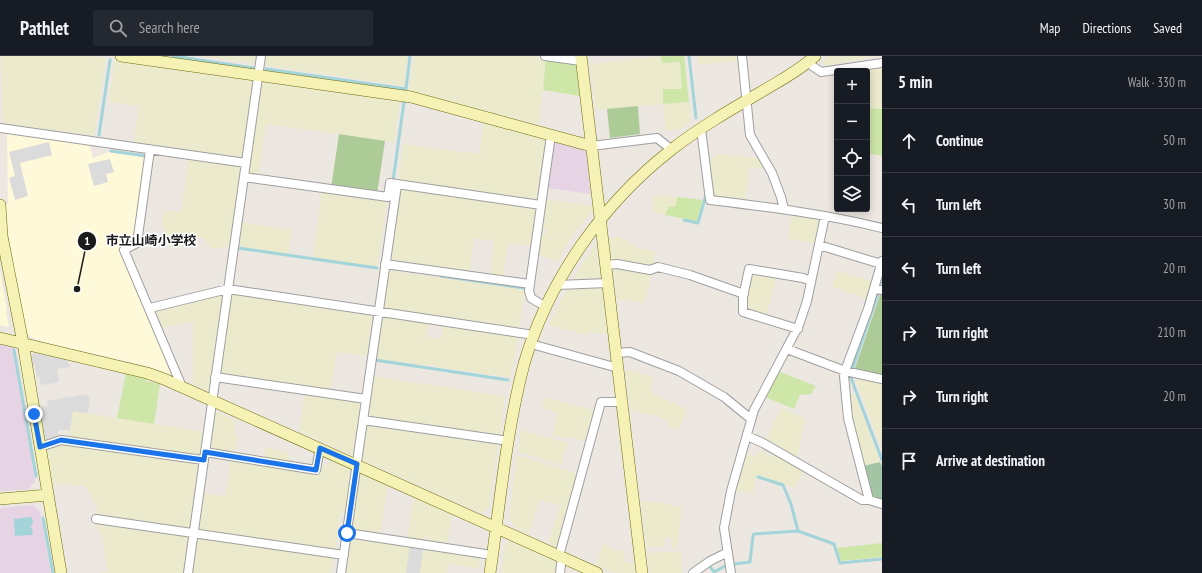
<!DOCTYPE html>
<meta charset="utf-8">
<style>
:root{--surface:#171b24;--page:#242831;--text:#f1f3f6;--muted:#9ea1a6;--line:#363941}
body{margin:0;font-family:"PT Sans Narrow","Noto Sans JP",sans-serif;background:var(--page);color:var(--text)}
.controls{position:absolute;right:12px;top:12px;display:grid;overflow:hidden;border-radius:4px;box-shadow:0 2px 10px #0003}
.controls button{width:36px;height:36px;display:grid;place-items:center;padding:0;border:0;border-bottom:1px solid var(--line);background:var(--surface);color:var(--text);font:20px sans-serif}
.stop{position:absolute;width:12px;height:12px;margin:-9px;border:3px solid #1a73e8;border-radius:50%;background:#fff}
.stop.end{background:#1a73e8;border-color:#fff;box-shadow:0 1px 4px #0008}
.list{margin:0;padding:0;list-style:none}
h2{display:flex;justify-content:space-between;align-items:center;height:52px;margin:0;padding:0 16px;font-size:17px}
h2 small{font-size:13px;font-weight:400;color:var(--muted)}
.list li{display:grid;grid-template-columns:26px 1fr auto;gap:12px;align-items:center;box-sizing:border-box;height:64px;padding:0 16px;border-top:1px solid var(--line)}
.list b{display:block;font-size:15px;white-space:nowrap}
.list em{font-size:13px;font-style:normal;color:var(--muted)}
.icon{flex:none;width:22px;height:22px;fill:none;stroke:currentColor;stroke-width:2;stroke-linecap:round;stroke-linejoin:round}
.map{position:relative;flex:none;width:882px;height:517px;overflow:hidden}
header{display:flex;align-items:center;gap:24px;box-sizing:border-box;height:56px;padding:0 20px;background:var(--surface);border-bottom:1px solid var(--line)}
header strong{font-size:19px}
nav{display:flex;gap:22px;margin-inline-start:auto;font-size:14px}
.search{width:280px;height:36px;background:var(--page);display:flex;align-items:center;gap:10px;box-sizing:border-box;padding:0 14px;border-radius:4px;color:var(--muted);font-size:15px}
main{display:flex}
aside{flex:1;background:var(--surface)}
.map>svg:first-child{display:block}
.industrial{fill:#e6d3e4}
.education{fill:#fef9d9}
.farmland{fill:#ebeacd}
.grass{fill:#cee6a8}
.forest{fill:#adcb97}
.cemetery{fill:#a3c5a4}
.parking{fill:#dbdbdb}
.water{fill:#a3d4d9}
.lines{fill:none;stroke-linecap:round;stroke-linejoin:round}
.stream{stroke:#a3d4d9;stroke-width:3}
.street-casing{stroke:#9f9f9f;stroke-width:10}
.secondary-casing{stroke:#6c6b08;stroke-width:12}
.street{stroke:#fff;stroke-width:8}
.secondary{stroke:#f6f2b5;stroke-width:11}
.route{stroke:#1a73e8;stroke-width:5}
.leader{fill:none;stroke:#1b1b1b;stroke-width:1.5}
.callout-dot{fill:#1b1b1b;stroke:#fff;stroke-width:1.5}
.mark-label{font-size:12px;text-anchor:middle;font-weight:bold;fill:#fff}
.callout-label{font-size:13px;text-anchor:middle;font-weight:bold;fill:#1b1b1b;stroke:#fff;stroke-width:3;stroke-linejoin:round;paint-order:stroke}
</style>
<header>
<strong>Pathlet</strong>
<div class="search"><svg class="icon" aria-label="search" viewBox="0 0 24 24"><circle cx="10" cy="10" r="6"/><path d="M15 15l6 6"/></svg>Search here</div>
<nav><a>Map</a><a>Directions</a><a>Saved</a></nav>
</header>
<main>
<div class="map">
<svg width="882" height="517" viewBox="0 0 882 517">
<rect width="100%" height="100%" fill="#ede7e1"/>
<path class="industrial" d="M554,85L584,93V95L587,96L591,138L547,132Z
M0,285L13,288L35,425L29,433L0,435Z
M33,449L40,455L51,517H0V452Z"/>
<path class="education" d="M7,76L89,87L93,102L109,96L145,101L134,186L120,192L174,320L143,309L46,287L30,281L24,274L6,166V148H8Z
M0,215L7,253L6,255L9,270L8,271L0,269Z"/>
<path class="farmland" d="M1,0H94L106,2L94,80L3,68Z
M201,0H258L257,8Z
M265,0H408L404,30L263,9Z
M414,0H528L546,2L539,69L409,36Z
M661,0L662,7L680,6L682,33L664,48L689,46L691,66L678,74L666,75L663,48L596,54L590,8Z
M698,0H736L737,5L699,9Z
M829,0H878L826,10L822,6Z
M115,3L252,22L254,25L243,103L133,89L139,50L109,46Z
M882,11V53L867,52V15H864V13Z
M264,24L400,44L394,86L266,68L258,121L249,118L261,26Z
M484,65L547,83L537,145L398,126L403,88L479,98Z
M718,98L759,102L764,111L763,112L749,111L746,145L714,141L712,139L708,108Z
M189,101L241,109L242,111L231,190L211,193L204,182H198L196,180L170,191L164,177L165,171L161,170L164,154L181,156Z
M398,131L536,150L531,190L508,187L503,222L490,220L494,185L474,182L469,218L387,206Z
M322,134L387,144L377,211L313,202Z
M655,139L678,141L675,151L669,150L665,159L651,155Z
M546,143L592,150L593,154L572,180L557,206L538,198L541,178H546L547,173L542,172Z
M792,157L819,162L822,166L817,188L788,182Z
M241,166L292,174L288,198L238,190Z
M617,180L639,192L656,196L653,210L649,212L617,206L611,202L610,183Z
M594,190L596,191L601,225L571,226Z
M617,211L651,216L649,231L643,247L617,243L614,214Z
M385,214L525,234L519,273L380,253Z
M838,215L872,225L867,243L832,231Z
M750,217L777,220L766,260L747,255L745,240Z
M601,229L607,278L588,276L587,279L549,269L568,230Z
M230,237L373,257L367,300L337,296L330,336L218,319Z
M224,238L209,335L193,328V265L160,273L153,255Z
M382,260L429,267L427,281L441,283L443,269L518,280L514,307L509,321L374,302Z
M626,313L654,321L651,334L653,338L687,353L678,374L669,370L670,367L656,360L631,354Z
M371,320L505,340L499,382L367,362Z
M855,321L882,326V392L864,346Z
M305,336L364,346L355,401L299,375Z
M855,338L880,406L863,410L851,362L849,339Z
M545,341L596,355L587,386L568,380L567,383L552,379L558,357L542,352Z
M781,351L805,363L797,403L765,387Z
M73,355L205,376L201,401L69,383Z
M214,355L235,364L234,377L238,379L234,400L209,393Z
M365,368L498,386L489,452L481,457L360,403Z
M521,374L568,387L561,409L518,396Z
M60,386L200,407L190,474L95,460L98,452L85,430L50,427L44,394Z
M267,391L289,397L288,408L263,404L265,393Z
M759,394L773,401L776,397L805,414L795,432L756,419L753,437L733,435L745,396L755,401Z
M517,399L579,418L559,492L548,487L560,450L539,444L529,478L515,472L509,461Z
M330,402L352,412L345,457H341L335,495L196,475L202,437L225,440L231,404L318,417L320,409L328,410Z
M358,416L388,428L380,480L351,476Z
M414,440L452,457L447,489L428,487L429,481L425,480L424,486L407,484Z
M641,445L655,446L682,451L677,492L671,491V482L665,481L663,491H647Z
M96,466L190,479L185,517H100L108,515L103,494L105,489Z
M196,480L334,500L331,517H190Z
M350,480L410,489L406,517H345Z
M512,483L559,504L558,517H501L505,488Z
M603,488L613,493L624,496L625,506L634,508L636,517H615L596,509Z
M423,491L481,499L479,513L448,508L447,517H420Z
M662,496H681L682,517H650L647,497Z"/>
<path class="grass" d="M661,0H684L689,46L663,48V33H682L680,6L662,7Z
M546,2L576,8L580,40L543,34Z
M867,52L882,53V100L867,97Z
M678,141L703,144L697,165L665,159L669,150L675,151Z
M778,315L816,330L811,338L800,339L794,353L765,341Z
M126,317L145,321L146,325L160,328L154,368L117,362Z
M882,487V501L841,505L837,492Z"/>
<path class="forest" d="M638,50L640,78L610,82L607,53Z
M339,78L385,85L377,138L331,132Z
M881,236H882V321L854,315Z"/>
<path class="cemetery" d="M880,406L882,410V443H875L872,440L863,410Z"/>
<path class="parking" d="M49,86L52,99L20,107L28,140L15,144L9,122L15,120L9,96Z
M110,103L114,116L106,118L108,126L94,130L88,108Z
M36,295L66,302L70,311L57,313L59,326L41,329L39,320L37,321L35,309H33L31,300Z
M87,338L90,345L88,357L73,355L70,374H58V381L43,387L38,352L48,350L47,345Z
M410,489L423,491L420,517H406Z"/>
<path class="water" d="M32,461L33,467L30,472H32L33,478L31,479L15,480L14,463Z"/>
<g class="lines">
<path class="stream" d="M173,0L253,12
M689,0L696,62
M266,13L406,33L410,0
M99,79L110,4
M111,95L146,100V102
M393,125L404,46
M684,164L698,167L706,139
M238,192L377,212
M441,220L524,232
M880,228L882,223
M14,294L36,420
M375,304L508,324
M852,314L878,238
M851,322L882,404
M758,421L783,429L791,448L798,475L834,488L840,507L882,503
M43,462L53,517
M708,508L714,516L727,509
M733,508L750,506L753,480L754,478L798,475"/>
<defs>
<path id="street" d="M545,0L581,5
M742,0L750,79L772,117L781,141L784,153
M808,7L821,16L882,7
M0,72L246,107
M701,73L710,144C768,151 826,158 882,172
M591,90L657,82L672,94
M150,94L137,187L124,194L182,331
M244,121L388,141L390,127L541,149
M819,189L881,208
M385,208L530,228
M606,209L617,208L650,214L658,211L690,219L744,238
M557,229L608,227
M874,233L882,234
M546,251L531,242L529,235L551,79
M150,252L228,233L534,279
M798,273L743,256V241L749,213L803,222L811,225
M531,288L618,312
M787,293L845,315L882,323
M616,297L630,296L679,315L724,341L751,363
M215,321L366,343
M363,364L509,385
M747,380L763,387L862,444H869L882,448
M40,391L61,384L203,404
M205,396L316,414L320,392
M869,444L848,362L844,320L845,315L868,253L882,205
M96,463L344,499
M347,477L492,499
M559,500L601,346H622
M188,517L261,0
M341,517L397,129
M560,517L562,501
M693,517L710,505L728,496
M731,517L724,472L731,435L754,354L799,269L807,245L825,160"/>
<path id="secondary" d="M121,0L411,41L591,90
M581,0L642,517
M0,149L2,180L23,287L61,517
M0,282L147,317L164,323L597,517
M0,443L48,439
M490,517C500,448 506,376 524,308C548,225 603,147 671,94C699,72 730,54 761,36C779,25 799,15 815,0"/>
</defs>
<use href="#street" class="street-casing"/>
<use href="#secondary" class="secondary-casing"/>
<use href="#street" class="street"/>
<use href="#secondary" class="secondary"/>
</g>
<g class="lines">
<path class="route" d="M34,358L40,391L61,384L204,404L205,396L316,414L320,392L357,408L347,477"/>
</g>
<path class="leader" d="M77 233L87 185"/>
<g class="callout-dot">
<circle cx="77" cy="233" r="4"/>
<circle cx="87" cy="185" r="10"/>
</g>
<g class="mark-label">
<text x="87" y="189">1</text>
</g>
<g class="callout-label">
<text x="151" y="189">市立山崎小学校</text>
</g>
</svg>
<div class="controls">
<button>+</button>
<button>−</button>
<button><svg class="icon" aria-label="locate" viewBox="0 0 24 24"><circle cx="12" cy="12" r="6"/><path d="M12 2v4M12 18v4M2 12h4M18 12h4"/></svg></button>
<button><svg class="icon" aria-label="layers" viewBox="0 0 24 24"><path d="M12 4l9 5-9 5-9-5zM3 14l9 5 9-5"/></svg></button>
</div>
<div class="stop" style="left:347px;top:477px"></div>
<div class="stop end" style="left:34px;top:358px"></div>
</div>
<aside>
<h2>5 min<small>Walk · 330 m</small></h2>
<ul class="list">
<li><svg class="icon" aria-label="ahead" viewBox="0 0 24 24"><path d="M12 20V5M6 11l6-6 6 6"/></svg><div><b>Continue</b></div><em>50 m</em></li>
<li><svg class="icon" aria-label="left" viewBox="0 0 24 24"><path d="M17 20v-9H6M10 6l-5 5 5 5"/></svg><div><b>Turn left</b></div><em>30 m</em></li>
<li><svg class="icon" aria-label="left" viewBox="0 0 24 24"><path d="M17 20v-9H6M10 6l-5 5 5 5"/></svg><div><b>Turn left</b></div><em>20 m</em></li>
<li><svg class="icon" aria-label="right" viewBox="0 0 24 24"><path d="M7 20v-9h11M14 6l5 5-5 5"/></svg><div><b>Turn right</b></div><em>210 m</em></li>
<li><svg class="icon" aria-label="right" viewBox="0 0 24 24"><path d="M7 20v-9h11M14 6l5 5-5 5"/></svg><div><b>Turn right</b></div><em>20 m</em></li>
<li><svg class="icon" aria-label="arrive" viewBox="0 0 24 24"><path d="M6 21V4h12l-3 4 3 4H6"/></svg><div><b>Arrive at destination</b></div></li>
</ul>
</aside>
</main>
